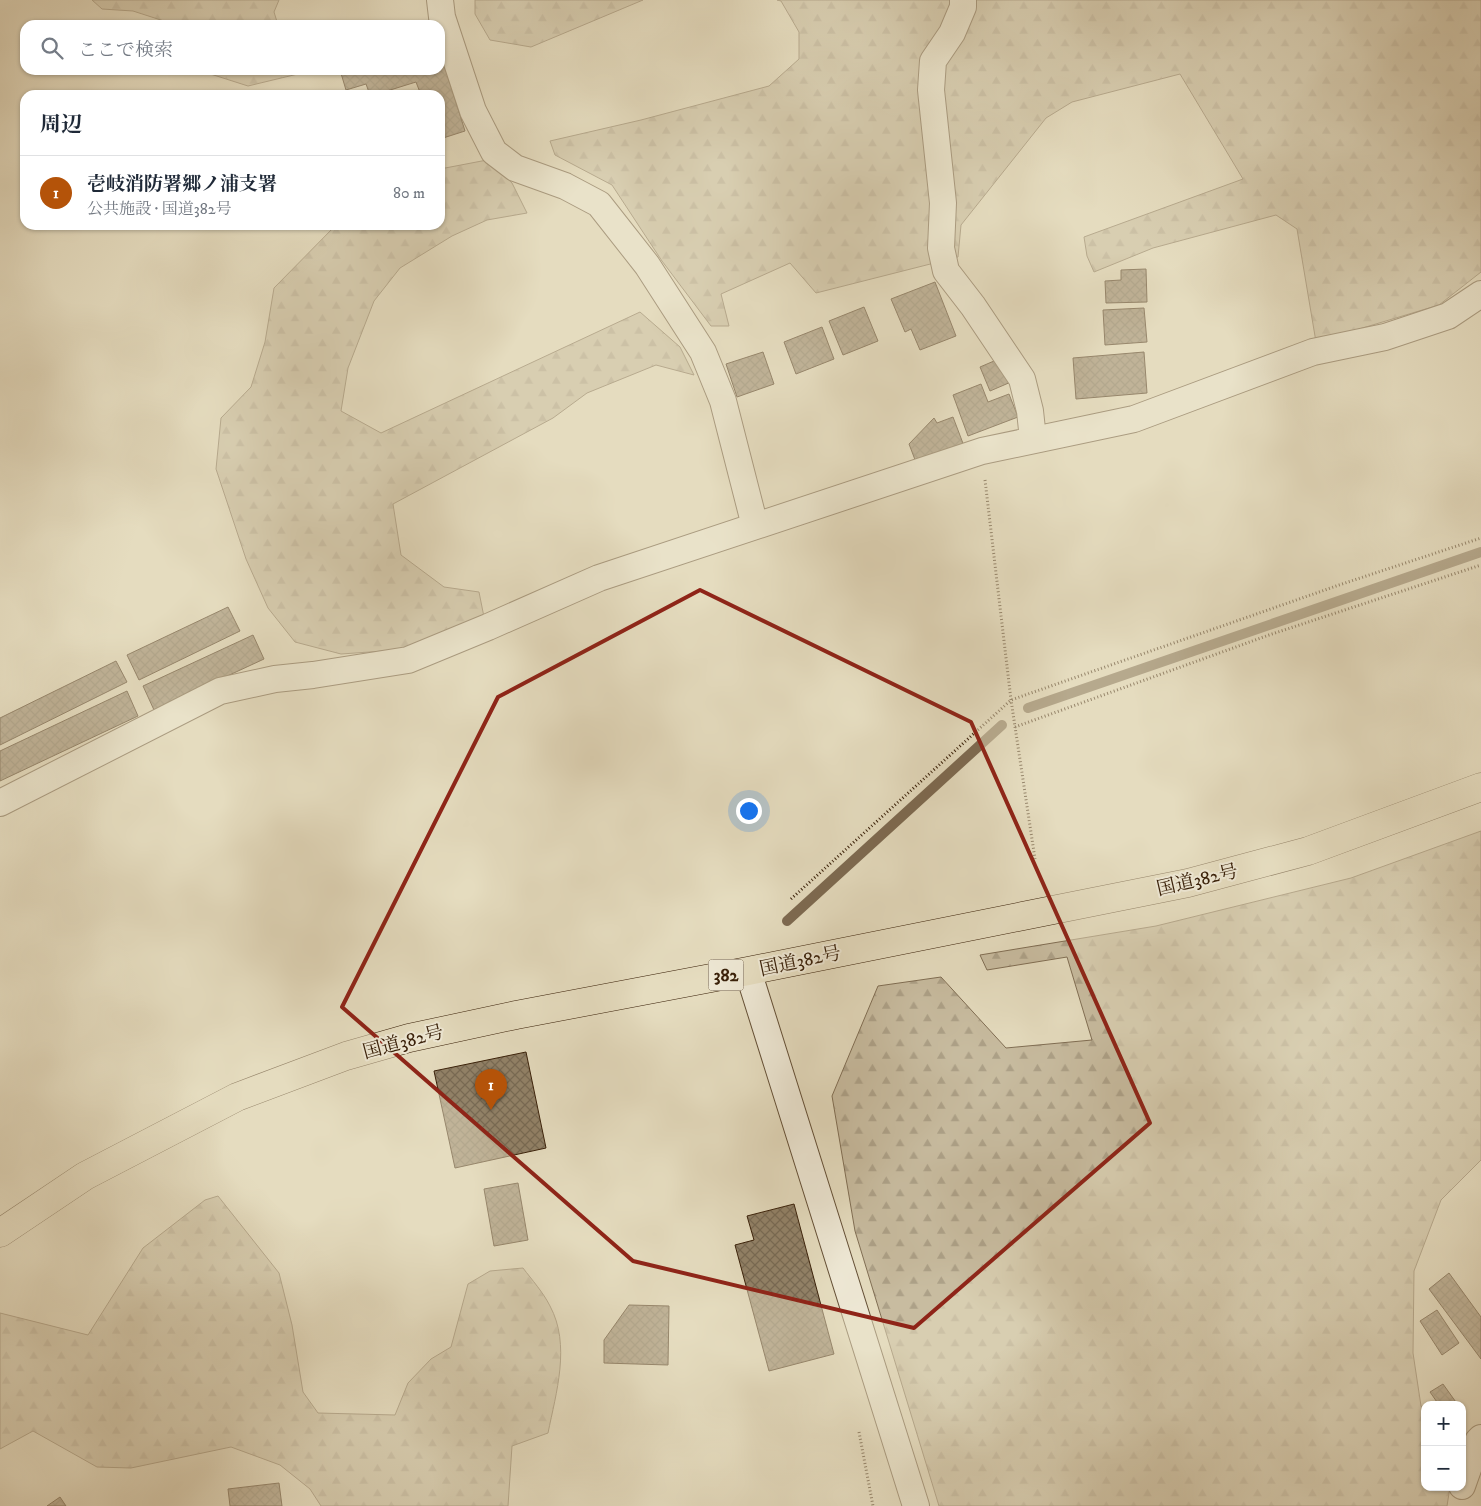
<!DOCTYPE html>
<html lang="ja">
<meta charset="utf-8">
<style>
:root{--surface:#fff;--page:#f2f2f3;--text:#1f2937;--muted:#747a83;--line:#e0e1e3;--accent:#b45309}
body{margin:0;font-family:"IM FELL DW Pica","Noto Serif JP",serif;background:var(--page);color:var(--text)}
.controls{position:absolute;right:15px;bottom:15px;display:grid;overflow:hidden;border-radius:10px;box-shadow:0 1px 4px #0004}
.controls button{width:45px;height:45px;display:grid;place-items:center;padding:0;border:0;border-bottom:1px solid var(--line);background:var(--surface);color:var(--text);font:25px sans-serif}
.you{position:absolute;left:748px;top:810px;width:18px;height:18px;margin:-12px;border:4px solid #fff;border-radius:50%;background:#1a73e8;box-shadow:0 0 0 8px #1a73e833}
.badge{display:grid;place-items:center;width:32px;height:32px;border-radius:50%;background:var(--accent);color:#fff;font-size:16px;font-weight:700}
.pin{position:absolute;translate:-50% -41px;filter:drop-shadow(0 1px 2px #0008)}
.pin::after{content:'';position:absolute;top:26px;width:18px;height:15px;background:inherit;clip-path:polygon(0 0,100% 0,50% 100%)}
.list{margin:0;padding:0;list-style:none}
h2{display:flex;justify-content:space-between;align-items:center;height:65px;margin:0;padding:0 20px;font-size:21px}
h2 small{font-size:16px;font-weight:400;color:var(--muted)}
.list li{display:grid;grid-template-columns:32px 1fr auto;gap:15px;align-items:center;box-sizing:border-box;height:75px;padding:0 20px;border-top:1px solid var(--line)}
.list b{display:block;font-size:19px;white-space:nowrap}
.list p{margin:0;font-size:16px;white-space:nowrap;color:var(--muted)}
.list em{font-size:16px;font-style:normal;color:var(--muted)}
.icon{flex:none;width:28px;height:28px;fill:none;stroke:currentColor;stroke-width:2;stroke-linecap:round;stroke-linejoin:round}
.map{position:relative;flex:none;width:1481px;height:1506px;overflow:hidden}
.search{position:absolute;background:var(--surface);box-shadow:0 1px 4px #0004;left:20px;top:20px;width:425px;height:55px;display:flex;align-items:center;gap:12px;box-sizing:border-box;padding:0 18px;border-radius:15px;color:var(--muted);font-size:19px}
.panel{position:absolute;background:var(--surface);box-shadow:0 1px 4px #0004;left:20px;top:90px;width:425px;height:140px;border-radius:15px}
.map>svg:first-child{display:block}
.forest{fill:url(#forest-firs);stroke:#806e54}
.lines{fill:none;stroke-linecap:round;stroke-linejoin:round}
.stream{stroke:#7d6a51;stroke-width:10}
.building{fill:url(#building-cross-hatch);stroke:#392009}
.street-casing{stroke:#644f36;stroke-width:28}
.highway-casing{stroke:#392009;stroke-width:29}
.path{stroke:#392009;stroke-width:3;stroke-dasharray:1 2.5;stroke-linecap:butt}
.street{stroke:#eee8d5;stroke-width:26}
.highway{stroke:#e5dcbf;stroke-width:28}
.marked{fill:none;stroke:#8f2418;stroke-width:4;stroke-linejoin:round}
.labels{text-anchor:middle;stroke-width:4;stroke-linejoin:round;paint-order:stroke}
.shield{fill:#eee8d5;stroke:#6f5c46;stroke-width:1}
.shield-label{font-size:18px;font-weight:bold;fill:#392009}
.street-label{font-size:19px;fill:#392009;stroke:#eee8d5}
</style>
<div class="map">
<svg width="1481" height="1506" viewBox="0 0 1481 1506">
<defs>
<pattern id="forest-firs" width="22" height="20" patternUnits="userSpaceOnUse" patternTransform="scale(1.25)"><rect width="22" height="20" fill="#c8bca0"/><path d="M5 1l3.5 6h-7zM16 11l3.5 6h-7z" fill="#ada188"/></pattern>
<pattern id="building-cross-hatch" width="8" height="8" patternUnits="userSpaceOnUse" patternTransform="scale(1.25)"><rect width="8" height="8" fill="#928268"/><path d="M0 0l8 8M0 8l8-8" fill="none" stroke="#786a54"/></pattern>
</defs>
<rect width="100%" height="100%" fill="#e5dcbf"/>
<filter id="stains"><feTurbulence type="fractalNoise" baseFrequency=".004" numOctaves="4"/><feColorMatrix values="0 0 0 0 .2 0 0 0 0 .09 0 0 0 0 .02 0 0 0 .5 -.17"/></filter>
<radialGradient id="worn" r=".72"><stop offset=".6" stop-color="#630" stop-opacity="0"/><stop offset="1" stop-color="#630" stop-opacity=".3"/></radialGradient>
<path class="forest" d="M92,0H279L274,12L278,25H169L167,22L133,11L102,9Z
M475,0H643L531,47L490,40L475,14Z
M777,0H1481V272L1439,305L1316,342L1297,229L1276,215L1153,248L1094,272L1087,256L1084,237L1243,179L1180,74L1072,102L1046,118L961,225L958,257L816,293L790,263L721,294L729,326H711L662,261L612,185L555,155L550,141L641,120L769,86L799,59V32L781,1Z
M198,70H304L302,73L248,86Z
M487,160L512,183L527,213L487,220L452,236L400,268L374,301L348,368L341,411L381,433L640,312L680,347L694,375L656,365L587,393L553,418L393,504L401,555L444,587L479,592L484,617L398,650L341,654L295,642L268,608L246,559L216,469L221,418L251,387L265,342L274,288L336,225H440V169Z
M1481,831V1160L1441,1200L1414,1271L1413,1353L1421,1406L1425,1412V1487H1450L1447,1506H939L855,1231L832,1096L878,986L941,977L1006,1048L1092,1040L1067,957L987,970L980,955L1156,926L1351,878Z
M218,1196L279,1273L292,1325L303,1392L318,1413L395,1415L408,1383L431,1359L451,1347L468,1284L490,1271L523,1268C532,1280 543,1292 550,1306C571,1345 556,1393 548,1433L512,1446L508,1506H321L310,1489L280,1465L231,1447L131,1468L97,1467L33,1431L0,1449V1313L88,1335L143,1248L205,1200Z"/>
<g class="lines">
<path class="stream" d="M1028,708L1481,552
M787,921L1002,725"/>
</g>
<path class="building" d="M440,51L465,131L440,139V95H421L416,82L374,95H370L366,84L346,90L340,70H440Z
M1146,269L1147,302L1106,303L1105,281L1121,280V270Z
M935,282L956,336L920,350L911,329L905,332L891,299Z
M864,307L878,341L843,355L829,321Z
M1144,308L1147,342L1105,345L1103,310Z
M822,327L834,359L796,374L784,342Z
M763,352L774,384L737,397L726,364Z
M1144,352L1147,393L1076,399L1073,358Z
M1001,358L1011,382L990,391L980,367Z
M981,384L988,402L1009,394L1018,417L968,436L953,395Z
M953,417L964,446L917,465L909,444L934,418L937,423Z
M228,607L240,631L139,680L127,655Z
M253,635L264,659L154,710L143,686Z
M116,661L127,682L0,745V718Z
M127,691L138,716L0,781V751Z
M526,1052L546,1148L455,1168L434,1071Z
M518,1183L528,1240L494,1246L484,1189Z
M794,1204L834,1354L769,1371L735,1245L754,1240L747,1216Z
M1449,1273L1481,1317V1359L1429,1289Z
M629,1305L669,1306L668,1365L604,1363V1340Z
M1437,1310L1459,1343L1442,1355L1420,1321Z
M1443,1384L1458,1405H1439L1430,1392Z
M279,1483L282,1506H230L228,1489Z
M60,1497L66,1506H47Z"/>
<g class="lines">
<defs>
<path id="street" d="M440,0L442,17L473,111L494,152L515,168L565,186L599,204L647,265L703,352L723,401L755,526
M963,0V7L952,33L933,61L931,90L943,203L941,248L946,271L973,306L1022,379L1030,411L1033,439
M0,803L220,691L275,679L313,675L408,660L488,627L599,578L982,451L1134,419L1313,352L1385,337L1448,316L1481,294
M748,971L916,1506
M1462,1486L1478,1441L1481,1438"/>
<path id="highway" d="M0,1233L85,1176L237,1097L346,1056L409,1038L516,1015L748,971L1188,883L1308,851L1481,787"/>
</defs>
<use href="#street" class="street-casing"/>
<use href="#highway" class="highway-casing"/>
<path class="path" d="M985,480L1011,700L1035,859
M1015,727L1269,635L1481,565
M791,899L1011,700L1342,584L1481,538
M859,1432L873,1506"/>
<use href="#street" class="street"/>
<use href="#highway" class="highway"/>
</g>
<path d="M0 0H1481V1506H0ZM700,590L971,722L1150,1123L914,1328L633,1261L342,1007L498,697Z" fill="#e5dcbf" fill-opacity=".55" fill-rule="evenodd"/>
<path class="marked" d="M700,590L971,722L1150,1123L914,1328L633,1261L342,1007L498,697Z"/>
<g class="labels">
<rect class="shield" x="708.5" y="959.5" width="35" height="31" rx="4"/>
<g class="shield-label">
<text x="726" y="981">382</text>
</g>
<g class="street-label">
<text transform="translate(1197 879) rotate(-13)" y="7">国道382号</text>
<text transform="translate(800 960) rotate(-12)" y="7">国道382号</text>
<text transform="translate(403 1041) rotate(-15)" y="7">国道382号</text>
</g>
</g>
<rect width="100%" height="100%" filter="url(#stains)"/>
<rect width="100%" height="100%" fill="url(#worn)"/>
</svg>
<div class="controls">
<button>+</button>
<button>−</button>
</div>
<div class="you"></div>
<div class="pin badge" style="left:491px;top:1110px">1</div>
<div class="search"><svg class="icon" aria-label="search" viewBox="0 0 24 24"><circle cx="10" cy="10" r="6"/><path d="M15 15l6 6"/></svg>ここで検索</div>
<section class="panel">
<h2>周辺<small></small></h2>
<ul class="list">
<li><span class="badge">1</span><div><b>壱岐消防署郷ノ浦支署</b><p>公共施設 · 国道382号</p></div><em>80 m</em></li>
</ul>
</section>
</div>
